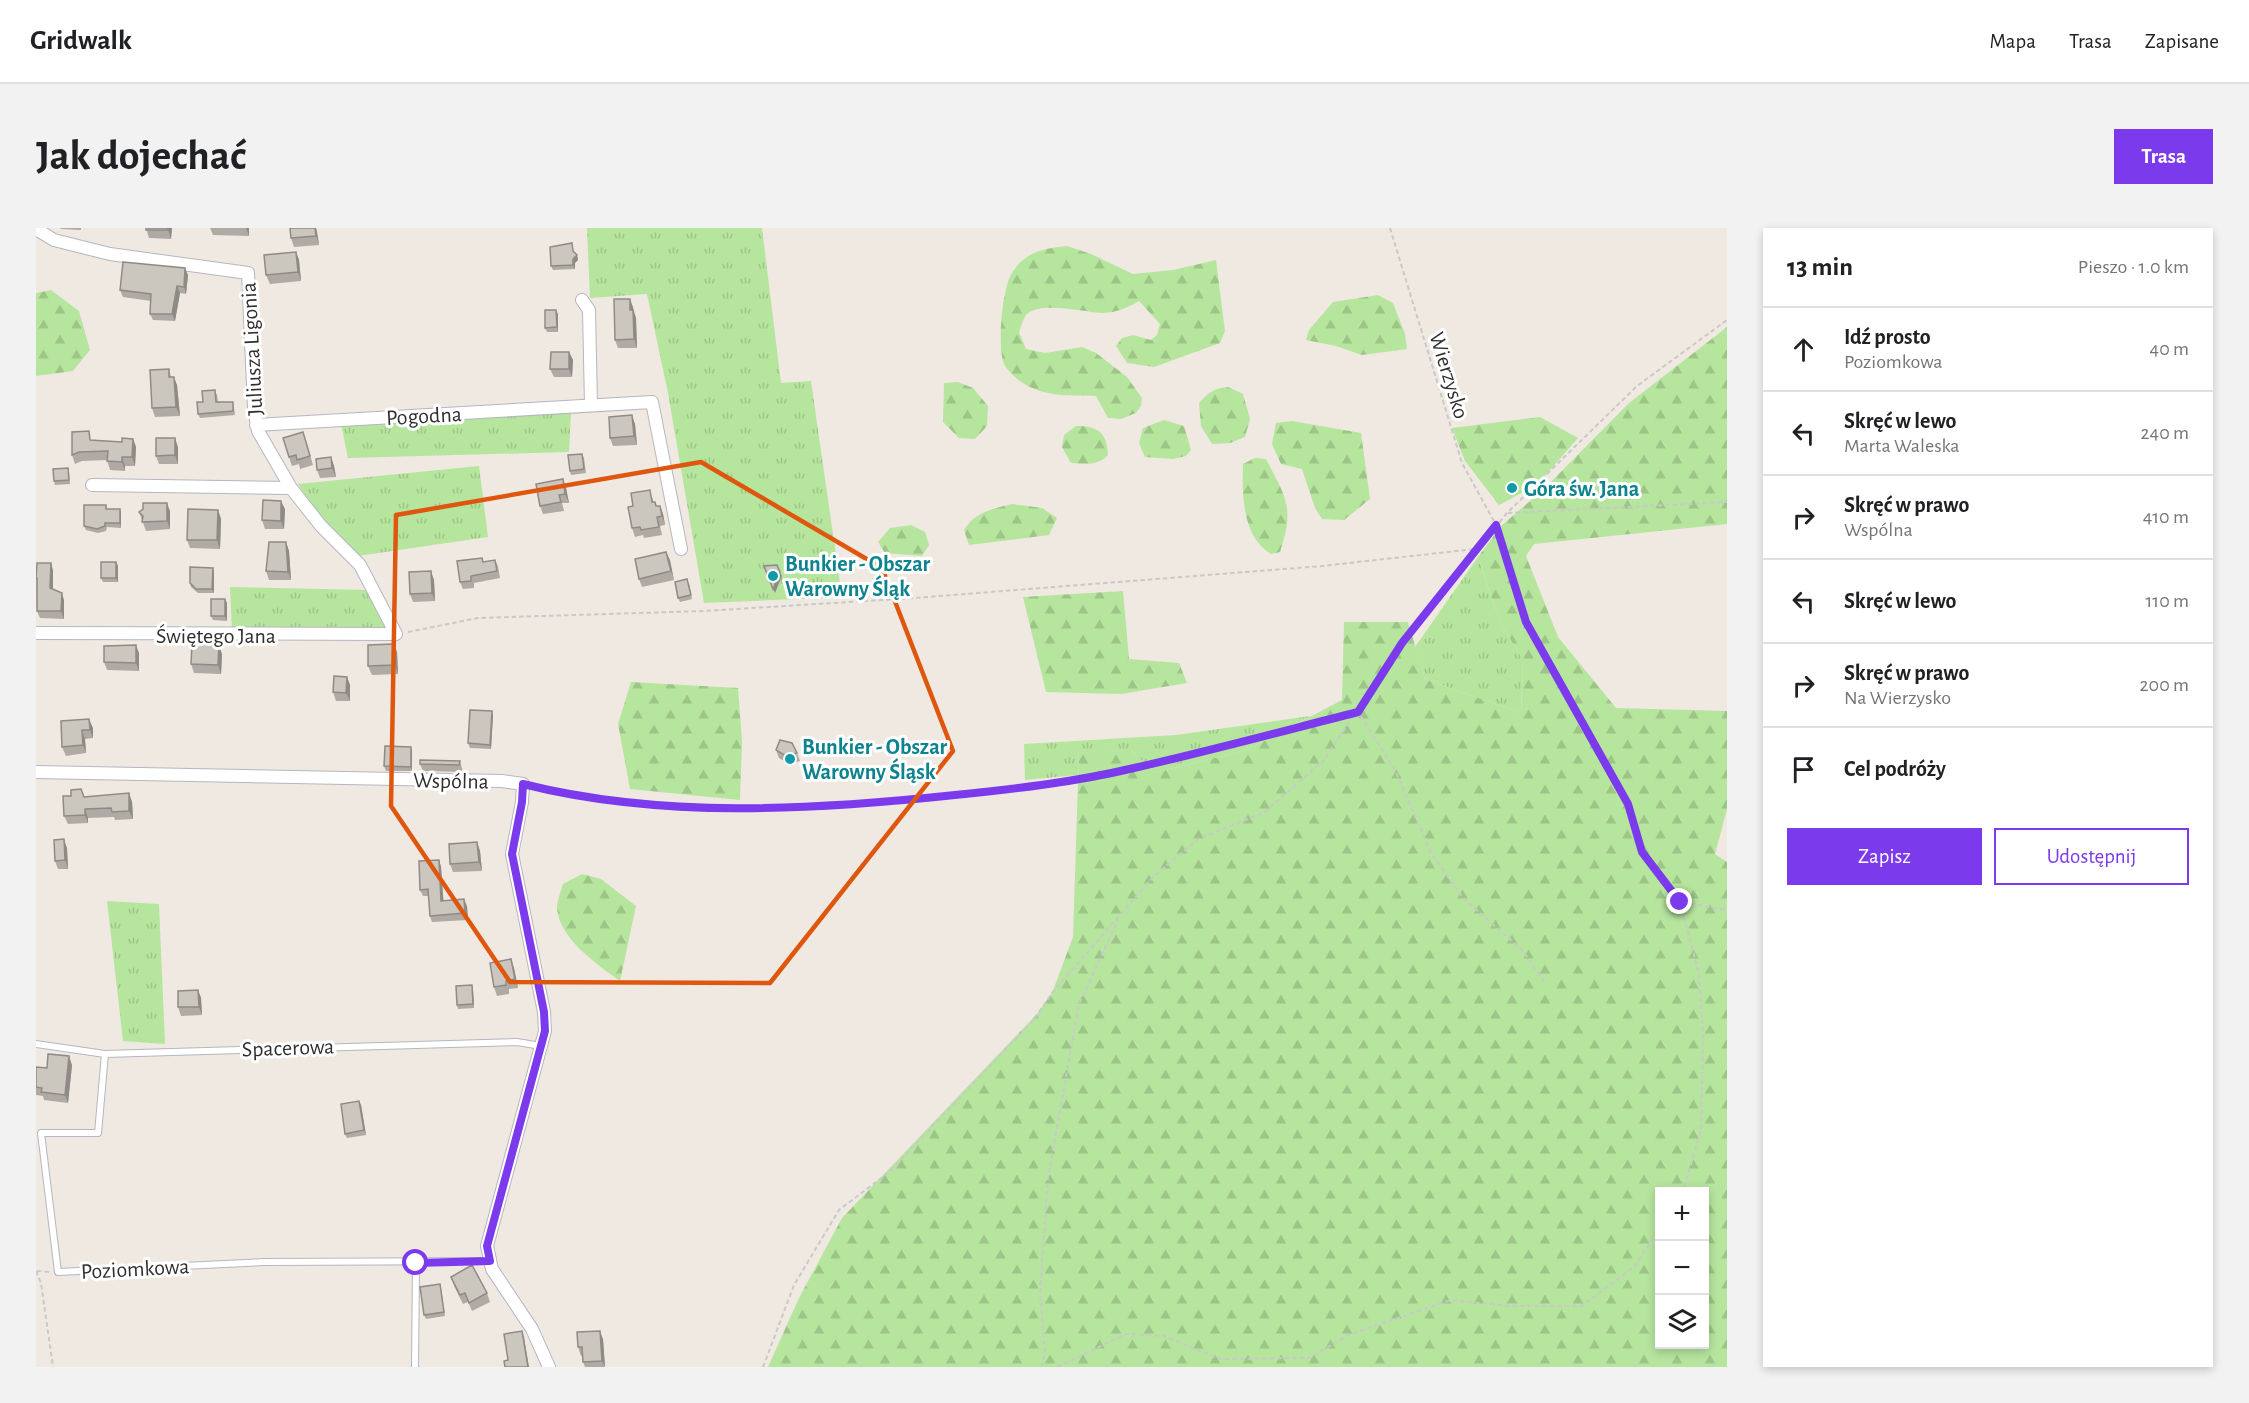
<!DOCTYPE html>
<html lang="pl">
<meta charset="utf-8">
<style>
:root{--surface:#fff;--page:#f2f2f2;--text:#202124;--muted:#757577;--line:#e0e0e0;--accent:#7c3aed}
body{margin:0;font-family:"Alegreya Sans",sans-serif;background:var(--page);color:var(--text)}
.controls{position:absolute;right:18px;bottom:18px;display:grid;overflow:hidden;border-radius:0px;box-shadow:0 3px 9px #0003}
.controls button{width:54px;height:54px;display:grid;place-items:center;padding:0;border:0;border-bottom:2px solid var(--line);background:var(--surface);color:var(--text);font:30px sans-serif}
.stop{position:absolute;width:18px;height:18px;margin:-14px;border:4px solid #7c3aed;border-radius:50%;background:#fff}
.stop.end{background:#7c3aed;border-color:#fff;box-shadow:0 2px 6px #0008}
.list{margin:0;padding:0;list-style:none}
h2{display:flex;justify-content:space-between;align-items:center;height:78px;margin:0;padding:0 24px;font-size:26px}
h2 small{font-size:20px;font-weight:400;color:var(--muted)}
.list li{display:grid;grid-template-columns:39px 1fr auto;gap:18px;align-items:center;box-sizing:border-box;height:84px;padding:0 24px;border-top:2px solid var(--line)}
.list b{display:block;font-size:22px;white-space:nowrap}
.list p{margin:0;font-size:20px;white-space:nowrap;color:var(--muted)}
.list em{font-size:20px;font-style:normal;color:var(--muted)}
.actions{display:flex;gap:12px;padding:18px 24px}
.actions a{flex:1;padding:14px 0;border:2px solid var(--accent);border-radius:0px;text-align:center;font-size:21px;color:var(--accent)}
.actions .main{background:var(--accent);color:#fff}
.icon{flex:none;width:33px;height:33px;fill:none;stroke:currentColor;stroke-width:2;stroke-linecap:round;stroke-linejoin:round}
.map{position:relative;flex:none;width:1691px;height:1139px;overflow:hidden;border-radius:0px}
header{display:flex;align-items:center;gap:36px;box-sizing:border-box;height:84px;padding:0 30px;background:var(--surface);border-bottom:2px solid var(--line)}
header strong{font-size:28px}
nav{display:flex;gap:33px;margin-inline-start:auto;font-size:21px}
.intro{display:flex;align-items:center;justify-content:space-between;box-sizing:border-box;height:144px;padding:0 36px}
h1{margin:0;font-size:42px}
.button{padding:15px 27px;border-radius:0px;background:var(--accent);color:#fff;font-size:21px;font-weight:700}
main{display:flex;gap:36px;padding:0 36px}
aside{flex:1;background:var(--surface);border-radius:0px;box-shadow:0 3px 9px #0003}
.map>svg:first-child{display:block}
.grass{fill:url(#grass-tufts)}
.forest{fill:url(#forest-firs);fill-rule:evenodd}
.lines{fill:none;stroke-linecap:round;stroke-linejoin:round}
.lane-casing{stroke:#b4b7c1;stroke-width:8}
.street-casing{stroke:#b4b7c1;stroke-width:14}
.path{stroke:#c9c9c9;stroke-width:2;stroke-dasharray:4.5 3;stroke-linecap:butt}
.lane{stroke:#fff;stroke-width:6}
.street{stroke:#fff;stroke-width:12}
.wall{fill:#afaba4}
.shaded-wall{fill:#8e8b86}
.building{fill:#cbc7bf;stroke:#8e8b86;stroke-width:1.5}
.route{stroke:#7c3aed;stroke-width:8}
.marked{fill:none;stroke:#df570e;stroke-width:4.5;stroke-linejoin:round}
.culture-dot{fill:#0f9aa8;stroke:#fff;stroke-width:2}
.labels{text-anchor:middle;stroke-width:6;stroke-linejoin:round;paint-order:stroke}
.street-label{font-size:22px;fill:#2e2e2e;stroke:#fff}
.culture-label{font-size:22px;font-weight:bold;fill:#0d838f;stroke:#fff;text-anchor:start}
</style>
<header>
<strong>Gridwalk</strong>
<nav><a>Mapa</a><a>Trasa</a><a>Zapisane</a></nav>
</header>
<div class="intro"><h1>Jak dojechać</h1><a class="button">Trasa</a></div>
<main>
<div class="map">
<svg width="1691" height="1139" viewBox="0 0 1691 1139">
<defs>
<pattern id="grass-tufts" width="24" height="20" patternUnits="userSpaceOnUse" patternTransform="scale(1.5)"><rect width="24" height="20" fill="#b6e59e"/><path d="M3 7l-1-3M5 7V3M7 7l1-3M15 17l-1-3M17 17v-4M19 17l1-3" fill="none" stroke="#9dc588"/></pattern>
<pattern id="forest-firs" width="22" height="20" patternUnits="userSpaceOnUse" patternTransform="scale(1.5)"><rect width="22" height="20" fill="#b6e59e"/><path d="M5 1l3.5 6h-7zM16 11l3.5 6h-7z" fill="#9dc588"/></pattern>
</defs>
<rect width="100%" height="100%" fill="#efe9e1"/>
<path class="grass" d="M551,0H726L745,155L775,153L806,369L668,375L632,165L611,66L554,70Z
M535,185L533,224L312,230L305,196Z
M443,238L452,309L322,328L289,297L262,256Z
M1442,329L1464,394L1487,432L1485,485L1389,451L1379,419Z
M194,359L332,362L352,400L196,403Z
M1275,488L1211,522L1118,545L1095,522L1043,524L1042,547L989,552L988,516L1140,507Z
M71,673L123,676L129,816L87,813Z"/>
<path class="forest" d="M1031,18L1055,26L1097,46L1137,42L1180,32L1189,103L1184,115L1118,139L1091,135L1080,118L1086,110L1097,107L1115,112L1121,107L1124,96L1103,73C1091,80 1082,84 1068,85C1049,85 1005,72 990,87C987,91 985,99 983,104L990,121L1009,125L1046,119L1060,125L1091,149L1106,170L1105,178L1100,185L1085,191L1072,190L1060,168C1032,167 1004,170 980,150C977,147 970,141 968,136C961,120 966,60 976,45C988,24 1009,20 1031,18Z
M15,62L43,83L54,122L37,143L0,148V65Z
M1342,67L1357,75L1369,106L1371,121L1326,127L1300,118L1270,112L1273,102L1297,74Z
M1691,99V296L1498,316L1490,328L1522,409L1580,480L1691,483V581L1679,626L1691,634V1139H732L763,1070L806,990L1000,787L1016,765L1037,709L1043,523L1095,522L1118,545L1211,522L1306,472L1308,394H1372L1389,451L1485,485L1487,432L1464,394L1442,329L1466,297L1508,261L1593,175ZM1624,964H1668V1116H1624Z
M922,154L937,160L952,178L951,198L939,211L923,210L907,194L908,155Z
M1192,159L1207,166L1214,191L1209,209L1194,215L1176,216L1165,198L1163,175C1172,165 1178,160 1192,159Z
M1504,189L1542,210L1501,257L1463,277L1429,233L1416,200Z
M1128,192L1148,198L1155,222L1150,228L1137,231L1109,229L1103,215L1107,200Z
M1256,193L1325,205L1334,271L1308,292L1286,291L1279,280L1266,241L1245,236L1236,216L1240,195Z
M1040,198C1063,198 1071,205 1072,227C1062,238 1049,236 1035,235L1026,219L1028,207Z
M1219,230L1230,231C1250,270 1259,279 1244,324L1235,326C1206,308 1206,267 1207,236Z
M976,276L1006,280L1021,290L1013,307L933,317L928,302C939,284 956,281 976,276Z
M875,297L889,304L893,317L886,328L849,325L842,314L854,300Z
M1087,363L1093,431L1143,435L1151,455L1085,466L1010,464L987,369Z
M595,454L702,460L706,513L704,572L594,561L582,496Z
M546,646L565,651L600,678L584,753C561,736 524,712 521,680C521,673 525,663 527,656Z"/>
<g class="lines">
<defs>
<path id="lane" d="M0,816L69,826L481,814L505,818
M69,826L62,905H5L22,1044L228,1034L454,1033
M379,1139L380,1034"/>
<path id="street" d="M0,1L18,12L74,26L212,45L218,180L222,203L255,260L285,298L324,337L360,406L0,405
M546,72L553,82L555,177
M220,197L616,174L645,321
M56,257L255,260
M0,544L466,553L487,556L486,574L476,626L508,784L509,803L451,1018L456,1041L496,1101L513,1139"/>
</defs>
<use href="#lane" class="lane-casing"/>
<use href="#street" class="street-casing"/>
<path class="path" d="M1354,0L1426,235L1460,297L1490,394L1592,576L1606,623L1644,674L1691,682
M1472,285L1691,274
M372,404L442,390L668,383L878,370L1286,338L1439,321
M498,559L542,570L641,576L711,580L833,576L998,558L1096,541L1322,484L1359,542L1395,625L1427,670L1486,722L1508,753
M1644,674L1663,746L1667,809L1665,902L1647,964
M0,1043L5,1055L17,1139
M1,1043L13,1044
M727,1139L758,1057L803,982L852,945L997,793L1016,765L1118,648L1162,611L1229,584L1288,532L1366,415L1471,285L1601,158L1691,92
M1006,1139L1009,1124L1004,1065L1012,950L1043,776L1082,692
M1021,1139L1090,1106L1128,1108L1184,1131L1274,1130L1312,1107L1415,1072L1472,1078H1546L1599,1038L1624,1000"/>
<use href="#lane" class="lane"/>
<use href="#street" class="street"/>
</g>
<path class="wall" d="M24,0H45V2L25,1Z
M110,0H136L135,11L113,10Z
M174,0H213V8L177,7Z
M254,0H280L281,4L283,17L258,19L255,10Z
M536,15L538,25L541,27L542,32L539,35V41L517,42L515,38Z
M260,24L263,32L265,53L234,56L230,47Z
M152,47L150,66L144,65L139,93L117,92L114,86L115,73L87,69L84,62Z
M597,79L600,90L601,120H582L579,112Z
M522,86V104H511L509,100Z
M533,124L537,132L536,149H518L514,141Z
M133,141L135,149L141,157L144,188L119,189L116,180Z
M181,166L182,174H197L198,179L199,187L164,190L162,186L167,174Z
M599,196L601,217L577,218L574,210Z
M97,211L100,219L99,238H89V243L74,242L71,232L46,233L39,236L36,227L57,212L86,214Z
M270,213L277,237L264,241L263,236L256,238L253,229Z
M142,219V236H123L120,228Z
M546,226L548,230L550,245L535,247L534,243Z
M295,229L298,238L300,249L284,250L281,242Z
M32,240L33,244L34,256L19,257L18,253Z
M530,260L533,275H526L528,283L507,286L504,278Z
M617,270V274L620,278H624L627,286L629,297L624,298L626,307L608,310L607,307L599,309L596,300L597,278Z
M70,277L71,281L85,285V300L71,299L70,303L62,305L50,302L48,298Z
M249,281L248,301H229L226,292Z
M182,282L185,291L184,321L154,320L151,312Z
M134,283V301L110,303L103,284Z
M250,314L253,323L255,352H233L230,343Z
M630,324L638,352L606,359L603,351Z
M459,332L462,338L464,350L438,355V360L427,361L424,354L448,334Z
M80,334L82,338V354H67L65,350Z
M15,335L17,343V361L28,372V391L4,390L1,383L0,338Z
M177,340L178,345V365H162L155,359L154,355Z
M398,352L399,373L377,374L374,366Z
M653,355L656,371L644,374L642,370Z
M189,371L191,375V393L177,392L175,388Z
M361,424L362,446L336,447L332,438Z
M103,425V443L71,442L68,434Z
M186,426L185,446L158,445L155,436Z
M311,449L314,457V473H300L297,464Z
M457,487L455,521L434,520L432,515Z
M25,493L57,500V510L49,511L50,525L30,528L26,519Z
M740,522L761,525L764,533L753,536L743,530Z
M376,523V543H350L348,538Z
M424,533L426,540V544L387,543L384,536Z
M93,565L96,574L97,591L79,592L78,589L52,590V595L32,596L28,588L48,569Z
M441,614L444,623L446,643L417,644L414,636Z
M31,620L32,641H22L19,633Z
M403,632L405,639L407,673L431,678L432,692L396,694L394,688L393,668H387L384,662Z
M478,740L482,760L473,761V766L461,768L458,759Z
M162,762L165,770L166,787L145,788L142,779Z
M437,762L438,780L422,781L421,777Z
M36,837L32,875L8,872L7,868L0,867V839L11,840Z
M325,877L330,907L311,910L309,906Z
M415,1049L451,1065L454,1074L436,1083L432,1074L427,1076L418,1058Z
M405,1060L409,1088L390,1091L388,1087Z
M567,1111L569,1139H549L547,1134V1127L545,1128L542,1119Z"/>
<path class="shaded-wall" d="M132,0H136L135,11L132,2Z
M210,0H213V8Z
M279,0H280L281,4L283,17L280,8Z
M260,24L263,32L265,53L262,44Z
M541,27L542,32L539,35V41L537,37V31Z
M149,40L152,47L150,66L148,59Z
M141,58L144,65L139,93L136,86Z
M594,71L597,79V90L594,82Z
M520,82L522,86V104L521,99Z
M597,82L600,90L601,120L598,111Z
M533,124L537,132L536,149L533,141Z
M138,149L141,157L144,188L140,179Z
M596,187L599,196L601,217L598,208Z
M139,210L142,219V236L139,227Z
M97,211L100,219L99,238L96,229Z
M86,229L89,238V243L86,234Z
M295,229L298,238L300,249L296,240Z
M527,251L530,260L533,275L529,266Z
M245,273L249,281L248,301L245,293Z
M131,275L134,283V301L131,293Z
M624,278L627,286L629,297L626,288Z
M84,281L85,285V300L84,295Z
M182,282L185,291L184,321L181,312Z
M250,314L253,323L255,352L252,344Z
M630,324L634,332L638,352L635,343Z
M80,334L82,338V354L80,350Z
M15,335L17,343V368L14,360Z
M177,340L178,345V365L176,361Z
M395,343L398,352L399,373L396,365Z
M744,344L746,348L739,365L737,361Z
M26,365L28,372V391L25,383Z
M189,371L191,375V393L189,388Z
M358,416L361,424L362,446L359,437Z
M100,417L103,425V443L100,435Z
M183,417L186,426L185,446L182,437Z
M311,449L314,457V473L310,465Z
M456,483L457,487L455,521L454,517Z
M53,491L57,500V510L54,502Z
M46,502L49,511L50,525L47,517Z
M375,519L376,523V543L375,539Z
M93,565L96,574L97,591L93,583Z
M49,581L52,590V595L49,587Z
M28,611L31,620L32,641L29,632Z
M441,614L444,623L446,643L443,634Z
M403,632L405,639L408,679L405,673Z
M428,671L431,678L432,692L429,685Z
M475,731L478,740L482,760L479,751Z
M436,757L437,762L438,780L437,776Z
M162,762L165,770L166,787L163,779Z
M33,828L36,837L32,875L29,867Z
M323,873L325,877L330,907L328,902Z
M486,1103L488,1109L493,1139H492Z
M564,1103L567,1111L569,1139L566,1133Z"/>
<path class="building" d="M110,0H132V2H110Z
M254,0H279L280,8L255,10Z
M536,15L537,23L541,27L537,31V37L515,38L514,19Z
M260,24L262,44L230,47L228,27Z
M87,34L149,40L148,59L141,58L136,86H114L115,66L84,62Z
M578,71H594V82H597L598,111L579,112Z
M509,82H520L521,99L509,100Z
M515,124H533V141H514Z
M133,141V149H138L140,179L116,180L114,142Z
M179,162L180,174H197V183L162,186L161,174H167L166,163Z
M596,187L598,208L574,210L573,189Z
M53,203L54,212L86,214V210L97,211L96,229H86V234L71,233L72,223L43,224L36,227V204Z
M267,204L274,228L261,232L260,227L253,229L247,210Z
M120,210H139V227L120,228Z
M546,226L548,241L534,243L532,227Z
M295,229L296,240L281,242L280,231Z
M32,240L33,252L18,253L17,241Z
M527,251L529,266L523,267L525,274L504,278L500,256Z
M614,262L616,274H619L620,278H624L626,288L621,289L623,299L605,302L604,299L596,300L592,279L597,278L595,265Z
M227,272L245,273V293L226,292Z
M107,275H131V293L106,294L107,288L103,284L107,281Z
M48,277H70V281H84V295H69V298L61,301L48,298Z
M152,281L182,282L181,312H151Z
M233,314H250L252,344L230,343Z
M630,324L635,343L603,351L599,331Z
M446,330L447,334L459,332L461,343L435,348V353L424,354L421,333Z
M65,334H80V350H65Z
M1,335H15L14,360L26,365L25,383H1V350H0Z
M741,337L744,344L737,361L728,338Z
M154,339L177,340L176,361H160L154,355Z
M395,343L396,365L374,366L373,344Z
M651,351L655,367L642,370L639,354Z
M175,371H189V388H175Z
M156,416L183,417L182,437L155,436Z
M358,416L359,437L332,438V417Z
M100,417V435L68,434V418Z
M298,448L311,449L310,465L297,464Z
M434,482L456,483L454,517L432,515Z
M53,491L54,502H46L47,517L26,519L25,493Z
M744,512L756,515L761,525L750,528L740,522Z
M349,518L375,519V539L348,538Z
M384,532L424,533L423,537L384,536Z
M45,561L48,569L93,565V583L76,584L75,580L49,581V587L28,588L27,568H35V562Z
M28,611L29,632L19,633L18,612Z
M441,614L443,634L414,636L413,616Z
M403,632L405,673L428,671L429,685L394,688L392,661L384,662L383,633Z
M475,731L479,751L470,753V757L458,759L454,735Z
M436,757L437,776L421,777L420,758Z
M162,762L163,779H142V763Z
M12,826L33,828L29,867L5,864L6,860L0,859V839L11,840Z
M323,873L328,902L309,906L305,876Z
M436,1037L451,1065L433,1075L429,1065L424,1067L415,1049Z
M404,1056L408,1084L388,1087L384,1059Z
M486,1103L492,1139H469L468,1133L472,1132L468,1106Z
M564,1103L566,1133L547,1134L546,1119H542L541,1104Z"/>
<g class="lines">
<path class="route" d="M380,1035L454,1033L451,1018L509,803L508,784L476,626L486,574L487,556C626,591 777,582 919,567C979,561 1039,554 1098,540C1173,523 1247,503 1322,484L1366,415L1460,297L1490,394L1592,576L1606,624L1644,674"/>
</g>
<path class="marked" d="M665,234L846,340L917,523L734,755L474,754L355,578L360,287Z"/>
<g class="culture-dot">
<circle cx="1476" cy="260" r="6"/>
<circle cx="737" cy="348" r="6"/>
<circle cx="754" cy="531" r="6"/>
</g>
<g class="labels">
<g class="street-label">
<text transform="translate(215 121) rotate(-93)" y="8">Juliusza Ligonia</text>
<text transform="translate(1414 147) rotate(73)" y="8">Wierzysko</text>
<text transform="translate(388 187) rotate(-3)" y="8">Pogodna</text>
<text x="180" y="415">Świętego Jana</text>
<text transform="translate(415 552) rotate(1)" y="8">Wspólna</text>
<text transform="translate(252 819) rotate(-2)" y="8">Spacerowa</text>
<text transform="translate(99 1040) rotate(-3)" y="8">Poziomkowa</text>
</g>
<g class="culture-label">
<text x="1488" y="268">Góra św. Jana</text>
<text x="749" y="343">Bunkier - Obszar<tspan x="749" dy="25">Warowny Śląk</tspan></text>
<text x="766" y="526">Bunkier - Obszar<tspan x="766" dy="25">Warowny Śląsk</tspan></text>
</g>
</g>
</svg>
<div class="controls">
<button>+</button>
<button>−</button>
<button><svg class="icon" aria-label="layers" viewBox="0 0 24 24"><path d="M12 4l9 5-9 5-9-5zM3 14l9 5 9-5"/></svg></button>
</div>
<div class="stop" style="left:380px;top:1035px"></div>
<div class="stop end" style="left:1644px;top:674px"></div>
</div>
<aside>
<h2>13 min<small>Pieszo · 1.0 km</small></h2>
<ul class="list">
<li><svg class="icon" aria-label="ahead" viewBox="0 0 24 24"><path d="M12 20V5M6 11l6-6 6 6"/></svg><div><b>Idź prosto</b><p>Poziomkowa</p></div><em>40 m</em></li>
<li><svg class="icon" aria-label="left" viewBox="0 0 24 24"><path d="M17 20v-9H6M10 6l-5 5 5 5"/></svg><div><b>Skręć w lewo</b><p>Marta Waleska</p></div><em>240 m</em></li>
<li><svg class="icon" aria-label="right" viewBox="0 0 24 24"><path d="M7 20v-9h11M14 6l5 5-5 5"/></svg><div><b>Skręć w prawo</b><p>Wspólna</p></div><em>410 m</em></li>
<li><svg class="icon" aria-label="left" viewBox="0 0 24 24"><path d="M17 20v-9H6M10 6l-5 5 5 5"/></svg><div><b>Skręć w lewo</b></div><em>110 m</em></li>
<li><svg class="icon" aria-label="right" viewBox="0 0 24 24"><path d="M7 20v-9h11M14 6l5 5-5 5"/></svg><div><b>Skręć w prawo</b><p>Na Wierzysko</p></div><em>200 m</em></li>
<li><svg class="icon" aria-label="arrive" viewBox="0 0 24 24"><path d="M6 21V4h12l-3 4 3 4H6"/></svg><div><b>Cel podróży</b></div></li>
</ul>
<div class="actions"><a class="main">Zapisz</a><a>Udostępnij</a></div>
</aside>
</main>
